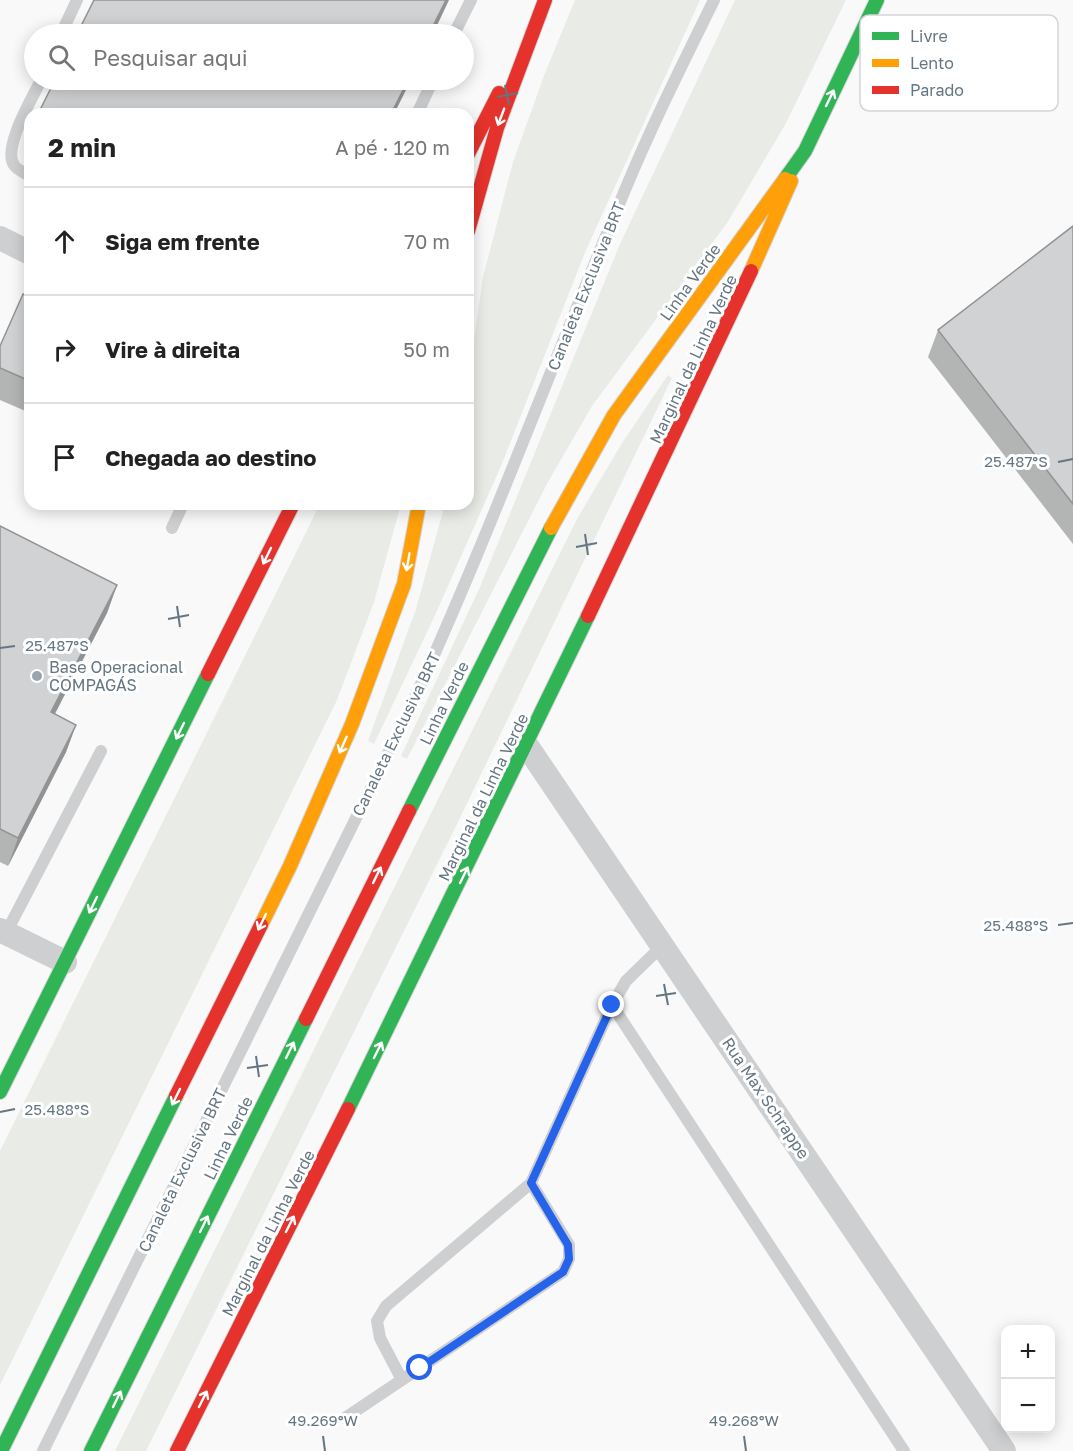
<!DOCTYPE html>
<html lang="pt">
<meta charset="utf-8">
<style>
:root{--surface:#fff;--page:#f2f2f2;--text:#222;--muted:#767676;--line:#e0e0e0}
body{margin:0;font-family:"Golos Text",sans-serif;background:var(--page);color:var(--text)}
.controls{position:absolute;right:18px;bottom:18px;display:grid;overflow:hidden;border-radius:12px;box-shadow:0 3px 15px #0003}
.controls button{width:54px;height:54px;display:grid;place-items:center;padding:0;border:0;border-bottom:2px solid var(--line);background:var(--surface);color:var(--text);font:30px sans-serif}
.stop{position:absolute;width:18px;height:18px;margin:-14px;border:4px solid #2563eb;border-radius:50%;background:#fff}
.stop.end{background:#2563eb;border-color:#fff;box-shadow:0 2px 6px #0008}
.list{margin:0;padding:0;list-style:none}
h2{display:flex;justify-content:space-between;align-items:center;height:78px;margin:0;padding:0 24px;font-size:26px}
h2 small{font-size:20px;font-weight:400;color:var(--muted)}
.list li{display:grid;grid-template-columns:39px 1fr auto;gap:18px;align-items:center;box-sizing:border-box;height:108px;padding:0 24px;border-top:2px solid var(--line)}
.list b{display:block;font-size:22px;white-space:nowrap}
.list em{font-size:20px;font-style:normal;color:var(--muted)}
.icon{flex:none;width:33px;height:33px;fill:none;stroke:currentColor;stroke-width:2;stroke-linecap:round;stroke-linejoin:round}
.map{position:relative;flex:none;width:1073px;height:1451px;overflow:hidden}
.search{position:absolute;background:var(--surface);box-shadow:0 3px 15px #0003;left:24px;top:24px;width:450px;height:66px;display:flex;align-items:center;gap:15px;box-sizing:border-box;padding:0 21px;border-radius:33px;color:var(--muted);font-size:22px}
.panel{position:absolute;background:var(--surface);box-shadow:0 3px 15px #0003;left:24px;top:108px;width:450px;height:402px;border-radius:18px}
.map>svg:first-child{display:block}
.green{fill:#e8ebe6}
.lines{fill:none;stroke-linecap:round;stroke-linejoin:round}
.fast-casing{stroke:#d5d6d7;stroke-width:16}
.slow-casing{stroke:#d5d6d7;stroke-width:16}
.jam-casing{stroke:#d5d6d7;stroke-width:16}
.lane{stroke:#cecfd0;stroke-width:12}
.street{stroke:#cecfd0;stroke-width:24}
.fast{stroke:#30b455;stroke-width:14}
.slow{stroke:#ff9f0a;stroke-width:14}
.jam{stroke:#e5322d;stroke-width:14}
.wall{fill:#b3b5b5}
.shaded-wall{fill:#929394}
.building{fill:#d0d2d3;stroke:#929394;stroke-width:1.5}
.oneway{stroke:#fff}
.route{stroke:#2563eb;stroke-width:8}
.ticks{fill:none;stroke:#657683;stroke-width:2}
.poi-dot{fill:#99a4ac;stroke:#fff;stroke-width:2}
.labels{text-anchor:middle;stroke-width:6;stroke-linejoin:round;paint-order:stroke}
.street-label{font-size:16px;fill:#657683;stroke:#fff}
.poi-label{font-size:16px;fill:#657683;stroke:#fff;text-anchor:start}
.key{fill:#fff;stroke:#d1d6da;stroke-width:1.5}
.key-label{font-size:16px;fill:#657683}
.ticks-label{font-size:15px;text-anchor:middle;fill:#657683;stroke:#fff;stroke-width:6;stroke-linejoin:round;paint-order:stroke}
</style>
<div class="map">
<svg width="1073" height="1451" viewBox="0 0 1073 1451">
<rect width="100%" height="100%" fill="#f9f9f9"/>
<path class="green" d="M575,0H700L586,250L501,466L436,613L374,744L368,741L416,609L445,504H468V382L483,277L513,162L545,73Z
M735,0H846L785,125L727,223L592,406L548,482L407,759L401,756L480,587L620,244Z
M668,375L672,378L459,820L146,1451H115L577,519L622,443Z
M320,504H401L374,602L337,700L0,1385V1151Z"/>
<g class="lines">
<defs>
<path id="fast" d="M785,179L805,151L877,0
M409,811L551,528
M0,1092L208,674
M348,1109L588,616
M1,1451L176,1096
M91,1451L306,1019"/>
<path id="slow" d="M751,271L791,181
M551,528L614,415L785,179
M261,925L290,866L352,724L404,584L419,504"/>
<path id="jam" d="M468,154L499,93
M468,231L497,128L545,0
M588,616L751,271
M208,674L293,504
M306,1019L409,811
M176,1096L261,925
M177,1451L348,1109"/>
</defs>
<use href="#fast" class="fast-casing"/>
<use href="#slow" class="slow-casing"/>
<use href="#jam" class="jam-casing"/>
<path class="lane" d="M61,34L77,0
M454,34L471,0
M417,114L433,80
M30,176C25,173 17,170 14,165C2,148 33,97 41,80
M172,528L183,504
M6,933L101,751
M612,1005L904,1451
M402,1380L380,1338L377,1321L386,1306L531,1183L612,1005L626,981L663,945
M345,1418L563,1272L569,1259V1245L531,1183
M43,1451L405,719C486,545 551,366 625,190C652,125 683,63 714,0"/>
<path class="street" d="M0,238L30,253
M527,746L1004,1451
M0,930L65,962"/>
<use href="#fast" class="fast"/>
<use href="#slow" class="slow"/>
<use href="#jam" class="jam"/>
</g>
<path class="wall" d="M30,134V152L24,150Z
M1073,226V544L928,357L938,330Z
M30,298V413L0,400V346Z
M0,526L117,585L107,613L55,714L76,725L66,752L8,866L0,862Z"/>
<path class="shaded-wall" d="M446,0H449L433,34H429Z
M408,80H411L394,114H391Z
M117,585L107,613L41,740L51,712Z
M76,725L66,752L8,866L18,838Z"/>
<path class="building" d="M94,0H446L429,34H77Z
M55,80H408L391,114H38Z
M1073,226V504L938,330Z
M23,294L30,298V381L0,368V346Z
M0,526L117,585L51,712L76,725L18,838L0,829Z"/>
<defs><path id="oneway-shaft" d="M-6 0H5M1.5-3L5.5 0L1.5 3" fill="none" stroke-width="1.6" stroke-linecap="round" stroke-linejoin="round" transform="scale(1.5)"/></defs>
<g class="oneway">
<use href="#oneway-shaft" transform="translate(830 98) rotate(-64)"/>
<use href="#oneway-shaft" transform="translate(501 117) rotate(111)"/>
<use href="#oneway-shaft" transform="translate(267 556) rotate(116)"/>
<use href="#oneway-shaft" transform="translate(408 562) rotate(100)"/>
<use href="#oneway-shaft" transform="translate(180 731) rotate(116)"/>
<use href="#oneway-shaft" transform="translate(343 745) rotate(114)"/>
<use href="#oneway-shaft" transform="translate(377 875) rotate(-64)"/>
<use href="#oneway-shaft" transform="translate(464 875) rotate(-64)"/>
<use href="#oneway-shaft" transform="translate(93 905) rotate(116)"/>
<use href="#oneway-shaft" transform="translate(262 922) rotate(116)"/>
<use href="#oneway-shaft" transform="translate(290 1050) rotate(-64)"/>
<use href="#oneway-shaft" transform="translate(378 1050) rotate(-63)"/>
<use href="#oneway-shaft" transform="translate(176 1097) rotate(116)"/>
<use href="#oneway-shaft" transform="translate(204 1224) rotate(-64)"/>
<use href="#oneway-shaft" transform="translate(290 1224) rotate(-63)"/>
<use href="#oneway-shaft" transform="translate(117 1399) rotate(-64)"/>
<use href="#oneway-shaft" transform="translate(203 1399) rotate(-63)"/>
</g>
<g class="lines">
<path class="route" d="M420,1368L563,1272L569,1259L568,1245L531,1183L612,1005"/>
</g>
<path class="ticks" d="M505,85L509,105M497,97L518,93M1058,462L1073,459M585,534L588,555M576,547L597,543M177,606L180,627M168,619L189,615M0,648L15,646M1058,925L1073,923M664,984L668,1005M656,996L676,993M256,1056L259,1077M247,1068L268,1065M0,1112L15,1109M323,1436L325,1451M744,1436L746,1451"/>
<circle class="poi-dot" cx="37" cy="676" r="6"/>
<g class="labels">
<g class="street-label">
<text transform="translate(690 282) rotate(-54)" y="6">Linha Verde</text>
<text transform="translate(586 286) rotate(-68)" y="6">Canaleta Exclusiva BRT</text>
<text transform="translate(693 359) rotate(-65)" y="6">Marginal da Linha Verde</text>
<text transform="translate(444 703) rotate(-64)" y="6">Linha Verde</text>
<text transform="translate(396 734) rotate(-64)" y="6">Canaleta Exclusiva BRT</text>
<text transform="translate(483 797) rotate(-64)" y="6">Marginal da Linha Verde</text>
<text transform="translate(766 1098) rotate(56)" y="6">Rua Max Schrappe</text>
<text transform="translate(228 1138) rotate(-64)" y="6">Linha Verde</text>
<text transform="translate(182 1170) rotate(-64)" y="6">Canaleta Exclusiva BRT</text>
<text transform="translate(268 1233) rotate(-63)" y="6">Marginal da Linha Verde</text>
</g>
<g class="poi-label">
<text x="49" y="673">Base Operacional<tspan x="49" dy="18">COMPAGÁS</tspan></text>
</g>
</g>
<rect x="860" y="15" width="198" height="96" rx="9" class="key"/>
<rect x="872" y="32" width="27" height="8" fill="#30b455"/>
<rect x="872" y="59" width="27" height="8" fill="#ff9f0a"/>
<rect x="872" y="86" width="27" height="8" fill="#e5322d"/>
<g class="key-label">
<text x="910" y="42">Livre</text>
<text x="910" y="69">Lento</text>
<text x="910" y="96">Parado</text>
</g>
<g class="ticks-label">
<text x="1016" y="467">25.487°S</text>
<text x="57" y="651">25.487°S</text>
<text x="1016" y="931">25.488°S</text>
<text x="57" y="1115">25.488°S</text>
<text x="323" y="1426">49.269°W</text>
<text x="744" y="1426">49.268°W</text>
</g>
</svg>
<div class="controls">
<button>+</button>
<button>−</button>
</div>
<div class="stop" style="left:420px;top:1368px"></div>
<div class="stop end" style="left:612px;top:1005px"></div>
<div class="search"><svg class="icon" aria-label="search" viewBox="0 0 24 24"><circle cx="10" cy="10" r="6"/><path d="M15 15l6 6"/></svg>Pesquisar aqui</div>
<section class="panel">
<h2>2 min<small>A pé · 120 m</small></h2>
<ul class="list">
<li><svg class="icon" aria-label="ahead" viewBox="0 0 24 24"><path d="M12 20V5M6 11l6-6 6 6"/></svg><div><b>Siga em frente</b></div><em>70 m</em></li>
<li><svg class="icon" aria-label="right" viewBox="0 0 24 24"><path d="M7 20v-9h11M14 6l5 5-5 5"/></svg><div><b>Vire à direita</b></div><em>50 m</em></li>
<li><svg class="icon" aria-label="arrive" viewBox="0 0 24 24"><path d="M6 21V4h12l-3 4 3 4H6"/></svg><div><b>Chegada ao destino</b></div></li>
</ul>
</section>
</div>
